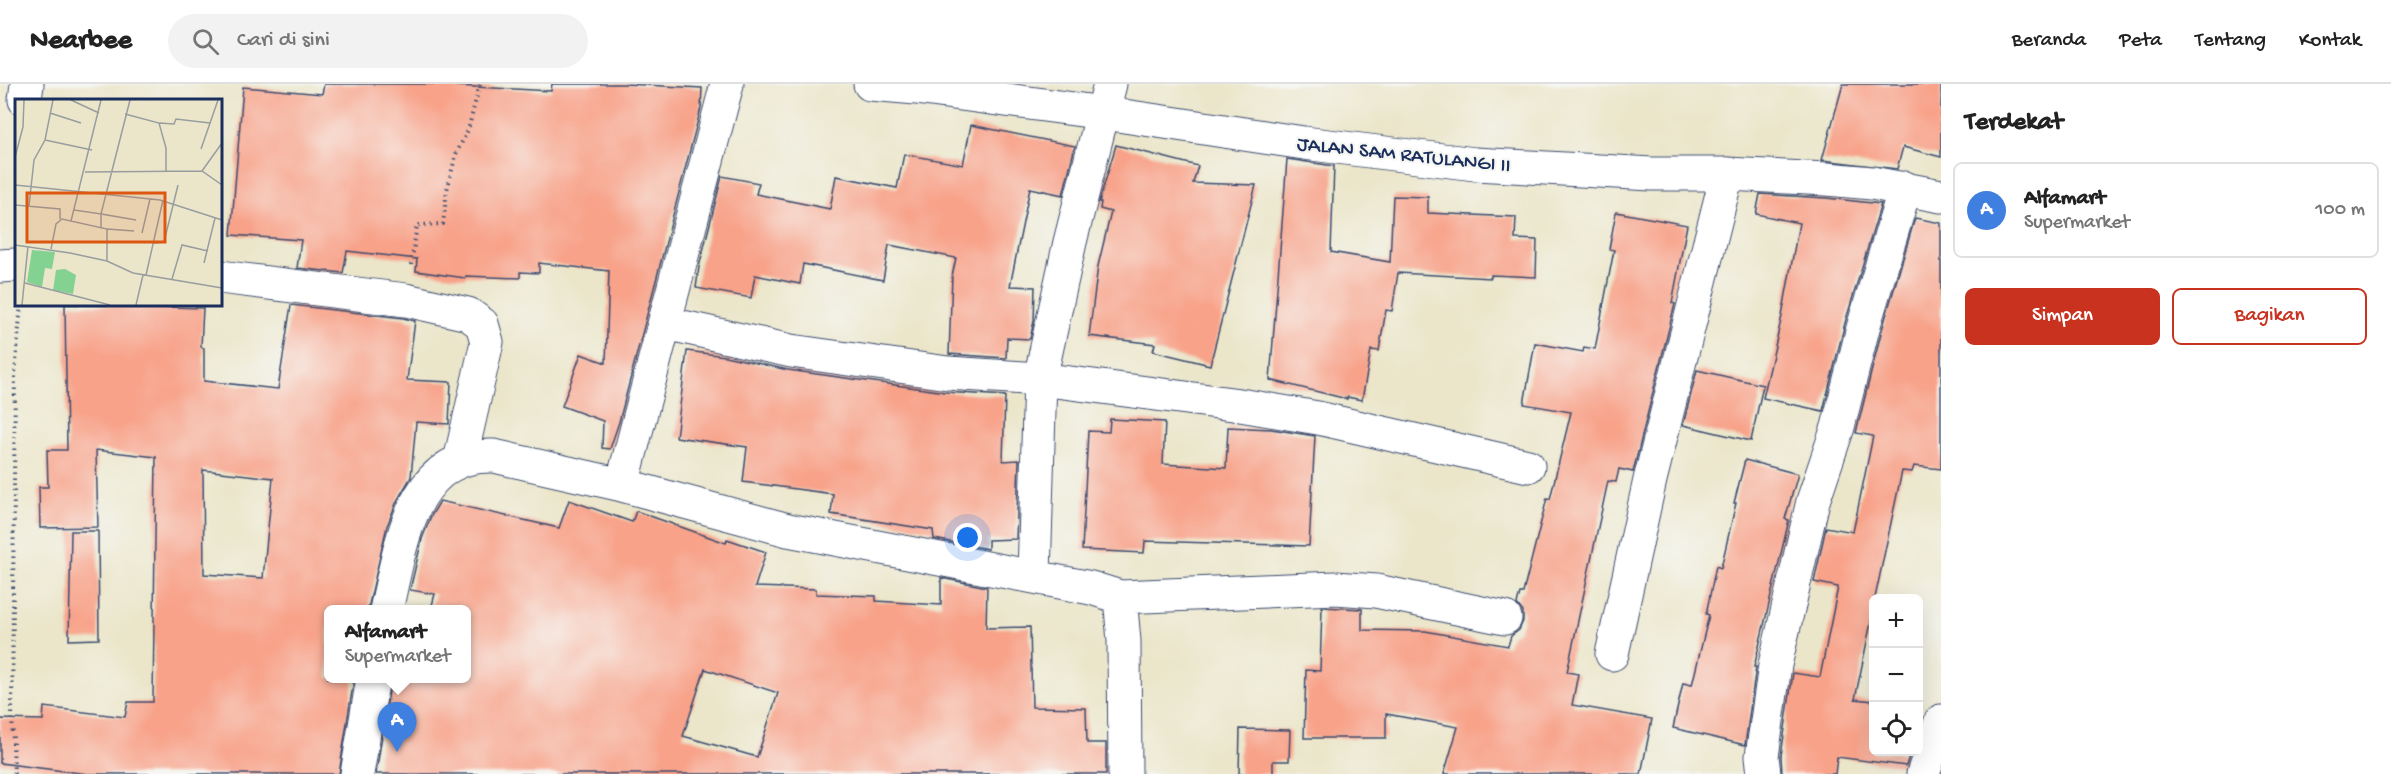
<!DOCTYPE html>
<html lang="id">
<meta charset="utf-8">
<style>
:root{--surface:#fff;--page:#f2f2f2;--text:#222;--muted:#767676;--line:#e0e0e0;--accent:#c8321e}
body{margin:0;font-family:"Gochi Hand",sans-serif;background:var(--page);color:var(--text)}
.controls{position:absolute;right:18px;bottom:18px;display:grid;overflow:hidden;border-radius:9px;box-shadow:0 6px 24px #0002}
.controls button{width:54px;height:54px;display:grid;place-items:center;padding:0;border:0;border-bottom:2px solid var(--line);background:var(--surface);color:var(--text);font:30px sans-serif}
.you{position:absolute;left:968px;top:454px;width:21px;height:21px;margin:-15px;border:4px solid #fff;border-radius:50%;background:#1a73e8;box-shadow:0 0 0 9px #1a73e833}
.badge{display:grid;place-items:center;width:39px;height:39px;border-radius:50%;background:var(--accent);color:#fff;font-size:20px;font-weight:700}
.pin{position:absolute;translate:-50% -50px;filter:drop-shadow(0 2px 3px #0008)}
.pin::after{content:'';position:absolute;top:32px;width:21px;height:18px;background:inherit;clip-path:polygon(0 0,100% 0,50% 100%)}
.popup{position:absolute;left:324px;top:521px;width:147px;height:78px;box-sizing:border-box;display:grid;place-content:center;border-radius:9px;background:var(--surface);filter:drop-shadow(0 2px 4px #0005);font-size:20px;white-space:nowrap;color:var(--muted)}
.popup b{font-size:22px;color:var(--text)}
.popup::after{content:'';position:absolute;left:50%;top:100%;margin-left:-12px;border:12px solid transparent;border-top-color:var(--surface)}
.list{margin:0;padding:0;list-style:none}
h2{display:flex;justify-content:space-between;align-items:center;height:78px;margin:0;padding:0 24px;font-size:26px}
h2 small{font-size:20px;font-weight:400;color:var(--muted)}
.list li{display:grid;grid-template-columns:39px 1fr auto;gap:18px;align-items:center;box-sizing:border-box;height:96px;margin:0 12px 12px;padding:0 12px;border:2px solid var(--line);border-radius:9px}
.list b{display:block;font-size:22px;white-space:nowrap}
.list p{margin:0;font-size:20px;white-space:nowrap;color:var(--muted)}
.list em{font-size:20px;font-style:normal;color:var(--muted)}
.actions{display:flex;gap:12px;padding:18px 24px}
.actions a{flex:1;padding:14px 0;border:2px solid var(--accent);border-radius:9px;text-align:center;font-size:21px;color:var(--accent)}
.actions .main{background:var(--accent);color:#fff}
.icon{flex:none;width:33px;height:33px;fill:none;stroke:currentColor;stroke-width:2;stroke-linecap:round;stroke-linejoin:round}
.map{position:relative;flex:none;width:1941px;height:690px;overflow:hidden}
header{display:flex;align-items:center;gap:36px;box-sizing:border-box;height:84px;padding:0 30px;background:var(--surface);border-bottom:2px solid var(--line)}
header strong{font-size:28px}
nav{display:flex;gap:33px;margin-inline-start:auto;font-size:21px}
.search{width:420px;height:54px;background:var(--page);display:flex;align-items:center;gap:15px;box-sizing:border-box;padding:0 21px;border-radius:33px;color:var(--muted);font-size:22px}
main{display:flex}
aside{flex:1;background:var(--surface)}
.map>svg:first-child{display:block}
.building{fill:#f8a289;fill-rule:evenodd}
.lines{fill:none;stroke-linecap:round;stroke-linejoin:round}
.minor-casing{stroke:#3a4a6e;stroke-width:35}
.tertiary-casing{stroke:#3a4a6e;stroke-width:35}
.path{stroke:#3a4a6e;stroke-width:4;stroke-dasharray:1.5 4.5;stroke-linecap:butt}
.minor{stroke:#fff;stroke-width:33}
.tertiary{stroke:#fff;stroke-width:33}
.labels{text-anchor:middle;stroke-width:4.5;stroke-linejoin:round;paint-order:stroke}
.street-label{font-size:21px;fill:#1b2f5e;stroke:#f6f6f2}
.inset-road{fill:none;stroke:#989d9f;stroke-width:1.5}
.view{fill:#de5710;fill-opacity:0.15;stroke:#de5710;stroke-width:3}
.inset-edge{fill:none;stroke:#1b2f5e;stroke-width:3}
</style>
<header>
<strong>Nearbee</strong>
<div class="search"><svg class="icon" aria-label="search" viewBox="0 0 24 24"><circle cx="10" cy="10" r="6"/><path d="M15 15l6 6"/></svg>Cari di sini</div>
<nav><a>Beranda</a><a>Peta</a><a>Tentang</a><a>Kontak</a></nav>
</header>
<main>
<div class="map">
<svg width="1941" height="690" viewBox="0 0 1941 690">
<rect width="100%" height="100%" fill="#f6f6f2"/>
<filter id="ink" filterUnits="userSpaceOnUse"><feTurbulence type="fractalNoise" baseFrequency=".0167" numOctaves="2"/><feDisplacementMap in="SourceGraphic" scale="12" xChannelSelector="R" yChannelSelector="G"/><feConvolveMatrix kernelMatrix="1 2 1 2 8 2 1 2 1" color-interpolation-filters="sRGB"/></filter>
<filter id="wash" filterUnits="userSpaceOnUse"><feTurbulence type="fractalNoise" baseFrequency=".008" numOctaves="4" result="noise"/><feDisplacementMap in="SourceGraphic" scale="24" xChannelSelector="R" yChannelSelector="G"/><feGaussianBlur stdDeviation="1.35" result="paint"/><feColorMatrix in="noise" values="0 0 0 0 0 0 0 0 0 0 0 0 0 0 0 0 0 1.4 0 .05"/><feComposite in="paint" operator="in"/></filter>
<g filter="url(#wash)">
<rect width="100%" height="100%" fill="#ebe6ca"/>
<g id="blocks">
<path class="building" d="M324,0H458L457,2L551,7L552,0H625L702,4L701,24L619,338L610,365L602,364L603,337L562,322L581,270L606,279L609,187L539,179V189L520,188V194L466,192L465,194L416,187L417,175L347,167L343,189L297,184L301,156L231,151L243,3L322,10Z
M1843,0H1941V73L1903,63L1897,85L1822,76Z
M971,41L1075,62L1063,111L1030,104L1010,202L1035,203L1034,237L1030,255L1007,254L1006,274L949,270L952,192L956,174L889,161L883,196L803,180L800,200L755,191L751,214L696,204L699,183L722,92L759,99L756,110L830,125L836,92L897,104L904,70L963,81Z
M1116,61L1198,82L1193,99L1256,101L1210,281L1153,267L1155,260L1089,252L1098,182L1111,128L1100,125L1101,118H1099Z
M1287,75L1334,82L1331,168L1390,178L1393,112L1428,113V129L1516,133L1515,155L1537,156L1536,193L1491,191V194L1398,189L1392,227L1386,226L1379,267L1371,266L1362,316L1347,313V315L1270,296Z
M1760,110L1826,114L1881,120L1845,239L1823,327L1763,314L1782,232L1799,139L1756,130Z
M1616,128L1687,141L1672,219L1675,220L1633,388L1619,385L1616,398L1608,397L1567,588L1578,590L1572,621L1652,635L1641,690H1444L1458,643L1386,630V654H1304L1306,586L1320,587L1322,523L1362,525V546L1425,547L1508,562L1511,552L1519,546L1523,537V528L1517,520L1520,509H1523L1547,414L1550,415L1571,328L1524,320L1535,259L1583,268L1584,263L1595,265L1614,166L1609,165Z
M1915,134L1941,139V385L1914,382L1912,388L1902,387L1875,514H1874V524L1855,615L1874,617V668L1910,669L1906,682L1837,673L1835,690H1782L1781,672L1793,589L1820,593L1838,503L1814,498L1826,443L1853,448L1873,352L1856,349L1881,249Z
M65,220L203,224L201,263L204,264V297L278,305L291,221L403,234L415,237L407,296L451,298L449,340L416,338L411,393L397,417L387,442L368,525H328V594H354L339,690H88L0,679V635L43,636L44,623L125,633L128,618H153L156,373L96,366L98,443L40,444L39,403H48L47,366H67ZM203,386L273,394L263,494L204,490Z
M687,267L725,272L788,286L945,308L1005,312L1003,377L1019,376L1016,455L988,456V465L934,455L933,446L831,430L833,410L743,398L747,363L676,353Z
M1697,286L1763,301L1751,357L1683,341Z
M1110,335L1165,338L1163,380L1226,384L1228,343L1271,345L1315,352L1309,462L1145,457L1144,469L1082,466L1088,347L1109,348Z
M1745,376L1798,390L1785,435L1789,436L1754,583H1756L1745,661L1673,644L1683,599L1692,601L1709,531L1706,530L1716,482L1721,484L1736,419H1734Z
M569,416L632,438L636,427L726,459L727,455L766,468L755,503L816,505V510L876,512V517L941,521V494L987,503L986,544L1030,543L1032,623L1086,624L1087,659H1106V690H376L391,594H466V525H431L435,510L410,506L422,455L431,432L440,417L559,444ZM705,585L778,609L757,673L683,652Z
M71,447H98L99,555L69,556Z
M1240,645L1290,646L1289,677H1273V690H1239Z"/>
</g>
</g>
<g filter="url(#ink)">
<use href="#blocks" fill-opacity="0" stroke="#3a4a6e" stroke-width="1.5"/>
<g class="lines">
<defs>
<path id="minor" d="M25,16L27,0
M0,182L16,181
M220,193L406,216L468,230L482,240L487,258L460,377
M665,239L791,267L948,289L1040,295L1070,158L1110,0
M622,401L727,0
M1034,491L1040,295L1240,321L1318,334L1528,382
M1120,513L1336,504L1376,507L1505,534
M386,526C401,463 410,369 494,372L622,401L788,446L1091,504L1120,513L1124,557L1125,690
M1612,570L1650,396L1727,90
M357,690L373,594
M1764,690L1762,672L1775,581L1813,417L1838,343L1863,244L1905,104
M1923,690L1941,637"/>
<path id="tertiary" d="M870,0L916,4L1104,29L1304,59L1475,80L1652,90H1727L1827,95L1872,99L1941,112"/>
</defs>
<use href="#minor" class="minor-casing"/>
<use href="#tertiary" class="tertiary-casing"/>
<path class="path" d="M411,181L417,141L443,140L447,106L456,70L468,46L480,0
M14,690L12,625L15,290L21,220"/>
<use href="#minor" class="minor"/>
<use href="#tertiary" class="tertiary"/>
</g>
</g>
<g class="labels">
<g class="street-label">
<text transform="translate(1404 69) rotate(6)" y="7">JALAN SAM RATULANGI II</text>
</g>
</g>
<g transform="translate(15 15)">
<rect width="207" height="207" fill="#ebe6ca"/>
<path d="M17,151L40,153L37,170L30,169L27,188L12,183ZM50,170L61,176L58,195L38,191L41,171Z" fill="#83d292"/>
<path class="inset-road" d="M56,1L84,14M35,14L66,24M110,15L144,24L151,49V72M144,24L159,25L161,20L195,24M30,41L77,51M186,50L203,1M0,58L8,28L9,1M187,72L207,44M70,73L187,72L207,86M0,86L145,101L207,121M0,106L45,110V120M14,107L19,61L30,41L38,1M59,111L86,115L115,1M56,122L86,1M86,129V115L121,121M92,130L119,132M127,134L135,100M139,144L149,143L163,86M0,146L55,154L92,162L118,174L207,189M36,150L41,125L47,120L92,130V162M189,164L200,119M131,176L148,101M157,180L167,146L193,152M10,184L95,206M7,206L13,147M121,206L128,176"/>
<path class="view" d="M12,94H150V143H12Z"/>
<rect width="207" height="207" class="inset-edge"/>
</g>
</svg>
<div class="controls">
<button>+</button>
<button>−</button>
<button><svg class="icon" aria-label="locate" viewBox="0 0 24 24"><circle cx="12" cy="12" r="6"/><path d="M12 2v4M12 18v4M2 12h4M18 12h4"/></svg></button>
</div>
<div class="you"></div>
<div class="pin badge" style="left:397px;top:668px;background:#3f7fe0">A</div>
<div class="popup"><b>Alfamart</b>Supermarket</div>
</div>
<aside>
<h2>Terdekat<small></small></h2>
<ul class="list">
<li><span class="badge" style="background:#3f7fe0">A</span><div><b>Alfamart</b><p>Supermarket</p></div><em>100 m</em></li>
</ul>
<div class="actions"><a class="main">Simpan</a><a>Bagikan</a></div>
</aside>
</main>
